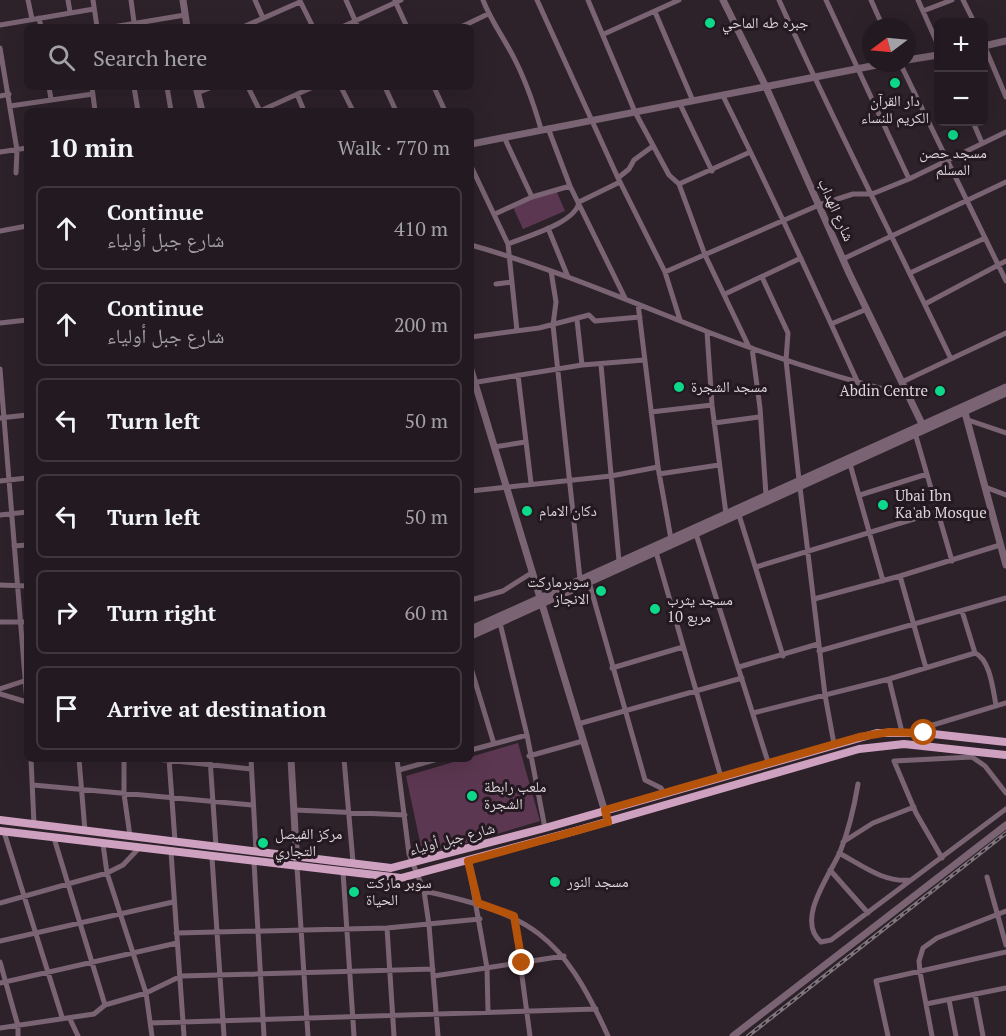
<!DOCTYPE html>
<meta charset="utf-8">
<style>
:root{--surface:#221a20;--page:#2e272d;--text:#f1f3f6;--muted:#a2a1a5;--line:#3f383e}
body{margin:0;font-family:"PT Serif","Noto Naskh Arabic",serif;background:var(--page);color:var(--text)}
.controls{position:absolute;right:18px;top:18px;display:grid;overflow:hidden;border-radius:9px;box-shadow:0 6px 24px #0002}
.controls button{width:54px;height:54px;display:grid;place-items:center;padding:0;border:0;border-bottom:2px solid var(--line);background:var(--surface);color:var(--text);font:30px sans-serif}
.compass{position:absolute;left:862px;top:18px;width:54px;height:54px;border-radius:50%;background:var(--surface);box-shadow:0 6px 24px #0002;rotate:254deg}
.stop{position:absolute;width:18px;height:18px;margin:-14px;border:4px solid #b45309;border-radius:50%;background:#fff}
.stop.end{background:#b45309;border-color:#fff;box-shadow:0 2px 6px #0008}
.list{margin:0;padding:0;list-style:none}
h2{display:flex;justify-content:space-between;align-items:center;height:78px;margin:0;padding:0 24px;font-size:26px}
h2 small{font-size:20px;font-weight:400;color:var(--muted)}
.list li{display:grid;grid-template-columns:39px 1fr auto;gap:18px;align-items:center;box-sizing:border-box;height:84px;margin:0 12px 12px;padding:0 12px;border:2px solid var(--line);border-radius:9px}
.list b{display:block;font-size:22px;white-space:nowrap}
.list p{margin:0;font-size:20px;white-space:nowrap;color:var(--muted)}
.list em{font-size:20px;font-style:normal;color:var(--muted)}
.icon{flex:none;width:33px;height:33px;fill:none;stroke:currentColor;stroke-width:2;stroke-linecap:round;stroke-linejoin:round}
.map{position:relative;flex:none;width:1006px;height:1036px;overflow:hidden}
.search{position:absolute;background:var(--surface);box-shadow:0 6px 24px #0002;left:24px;top:24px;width:450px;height:66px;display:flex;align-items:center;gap:15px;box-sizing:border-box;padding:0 21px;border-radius:9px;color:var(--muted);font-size:22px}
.panel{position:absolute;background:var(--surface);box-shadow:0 6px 24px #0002;left:24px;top:108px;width:450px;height:654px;border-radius:9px}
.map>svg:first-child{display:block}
.green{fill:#5c3751}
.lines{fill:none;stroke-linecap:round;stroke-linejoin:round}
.minor{stroke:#7a6473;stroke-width:5}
.tertiary{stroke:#7a6473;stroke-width:7}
.primary{stroke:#cfa1c1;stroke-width:8}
.rail-casing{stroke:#7f757c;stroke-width:4}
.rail{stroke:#241920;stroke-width:1.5;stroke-dasharray:4.5;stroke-linecap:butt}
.route{stroke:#b45309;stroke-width:8}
.poi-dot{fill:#0dd98a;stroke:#241920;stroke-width:2}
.labels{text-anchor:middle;stroke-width:6;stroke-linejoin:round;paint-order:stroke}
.poi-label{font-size:15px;fill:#ddd5da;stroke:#241920;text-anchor:start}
.street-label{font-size:15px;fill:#ddd5da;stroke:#241920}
</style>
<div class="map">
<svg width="1006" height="1036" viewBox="0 0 1006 1036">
<rect width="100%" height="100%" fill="#2e222a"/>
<path class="green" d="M555,188L565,211L523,229L513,207Z
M518,743L540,821L423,856L406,776Z"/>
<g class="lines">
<path class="minor" d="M28,0L32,19
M68,0L70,12
M93,0L97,27
M131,0L134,22
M255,0L263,18
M346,0L358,27
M483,0C491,21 504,38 514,58C526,81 534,105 541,129
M537,0L618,178L665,272L680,320
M588,0L635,112L669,175L679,184L705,255L749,347
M779,0C833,121 894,239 951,359
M826,0L909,179
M871,0L883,27
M918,0L938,45
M963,0L974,22
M300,1L313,27
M395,1L407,27
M923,11L952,0
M655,12L693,101
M39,18L41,27
M0,25L94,9
M113,27L185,15
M243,27L300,2
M342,27L401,0
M461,27L488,14
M604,34L679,0
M984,45L1006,97
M0,48L17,150L16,173
M900,63L1006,281
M49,87L51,99
M92,87L95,111
M134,87L138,111
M167,87L171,111
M248,87L260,111
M341,87L353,111
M385,87L396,111
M434,87L445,111
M197,93L212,87
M297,94L304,111
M0,96L9,94
M723,96C770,190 814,286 858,383
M680,104L712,171
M10,106L93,94
M260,111L313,87
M973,122L982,143
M548,128L570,186L625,298
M504,137L532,197
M0,152L27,148
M471,166L508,244L517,331
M618,178L629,169L634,160L653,146
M679,184L748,153
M495,214L532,197L570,186
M548,228L568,277
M0,231L27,226
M508,244C527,236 576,223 579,202L620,182
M471,245C552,268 629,301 708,332C773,357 840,379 908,395
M843,259L1006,182
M551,271L556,302L553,325L580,579
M665,272L819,205L853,194H872L909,179L1006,132
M910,273L985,238
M762,277L788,333L786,360L799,480
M496,284L512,282
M725,294L801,258
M638,304L658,467L671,539
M925,304L1006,261
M577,320L582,365
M0,323L27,320
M831,324L867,309
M707,332L712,405L726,514
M471,337L539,328L589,315L595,321L640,317
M752,348L760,408L766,495
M601,365L619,561
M0,369L27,702
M518,375L531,483
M902,382L1006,333
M471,383L582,365L644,360
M651,412L712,405
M0,418L27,415
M968,420L1006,433
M714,423L759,417
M915,433L952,561
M494,447L525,442
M850,464L883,581
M659,474L719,465
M0,481L27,478
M800,487L825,695L834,744
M985,487L1006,495
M471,491L611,476L658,467
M860,495L927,474
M0,515L27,512
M739,515L783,656
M696,534L768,762
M14,546L27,545
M656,552L721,777
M756,567L937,512
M900,576L926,668
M589,582L645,780L661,788L664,793
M0,585L27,586
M814,599L900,576L1000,545
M471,600L503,591L533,572
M962,611L975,653C990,659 993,690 996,705
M0,622H27
M500,623L527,735L545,828
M819,651L1006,598
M739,667L818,644
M471,668L494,744
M612,668L683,647
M889,679L902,732
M0,689L27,680
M0,694L27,702
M753,713L889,679L975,653
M578,724L742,678
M913,731L1006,703
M471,750L527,735
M529,756L583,741
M31,759L34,824
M79,759L85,831
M124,759V794L130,836
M156,759L251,769
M169,759L175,841
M210,759L216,846
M251,759L256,851
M344,759L353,862
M397,759L409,854L424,891L429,925L438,1036
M399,770L438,759
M858,784C854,808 849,830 840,852C830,875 795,920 821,942L831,940L1006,809
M33,785L252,805
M295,810L405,815
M4,832L62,1017
M54,838L105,1005
M843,842L873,823L914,807
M103,844L107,873L146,993L152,1036
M171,852L184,1036
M839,853C863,866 884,883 911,880
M212,858L224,1036
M942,858L916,813L894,761L972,757L985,766L1006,793
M468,861L487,968L488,1012
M254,862L264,1036
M297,867L308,1036
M830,870L868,913
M343,872L354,1036
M987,877L1006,945
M424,891C531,914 562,934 608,1036
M0,903L107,873L123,865L139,848
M514,916L530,1036
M387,928L394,1036
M176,933L387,928L480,919
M0,941L173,902
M0,962L18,1026V1036
M434,976L564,956
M0,983L177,943
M975,994L983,1036
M949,1000L956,1036
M926,1004L1006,988
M70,1019L78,1036
M150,1023L596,1009
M0,1028L94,1014L105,1005L146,993L181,976L433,969
M888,1036L876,981L1006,952
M932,1036L920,972L919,961L923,948L937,938L1006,911"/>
<path class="tertiary" d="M183,0L187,27
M723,0L766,87L849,273L924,428
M984,46L1006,41
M907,60L938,55
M196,87L202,111
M471,144L887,63
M471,370L608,822
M964,409L1006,565
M471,629L1006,387
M471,636L1006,393
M291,759L297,867
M733,1036L1006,825"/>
<path class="primary" d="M0,820L391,868L545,828L877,733H924L1006,742
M0,831L401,878L575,831L859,749L904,744L1006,755"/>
<defs>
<path id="rail" d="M748,1036L1006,833"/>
</defs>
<use href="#rail" class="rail-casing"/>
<use href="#rail" class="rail"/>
</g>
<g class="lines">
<path class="route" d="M522,963L514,916L478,903L468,861L608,822L605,810L859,737L889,732L924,733"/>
</g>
<g class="poi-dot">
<circle cx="710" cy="23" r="6"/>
<circle cx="895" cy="83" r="6"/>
<circle cx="953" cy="135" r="6"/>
<circle cx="679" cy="387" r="6"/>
<circle cx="940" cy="391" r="6"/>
<circle cx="883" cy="505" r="6"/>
<circle cx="527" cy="511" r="6"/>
<circle cx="601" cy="591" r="6"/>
<circle cx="655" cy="609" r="6"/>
<circle cx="472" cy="796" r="6"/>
<circle cx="263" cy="843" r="6"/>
<circle cx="555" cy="882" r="6"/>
<circle cx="354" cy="892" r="6"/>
</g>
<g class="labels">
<g class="poi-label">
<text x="722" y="28">جبره طه الماحي</text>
<text x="895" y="106" text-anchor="middle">دار القرآن<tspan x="895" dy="17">الكريم للنساء</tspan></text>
<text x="953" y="158" text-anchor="middle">مسجد حصن<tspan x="953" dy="17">المسلم</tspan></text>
<text x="691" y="392">مسجد الشجرة</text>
<text x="928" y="396" text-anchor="end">Abdin Centre</text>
<text x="895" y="501">Ubai Ibn<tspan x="895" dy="17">Ka'ab Mosque</tspan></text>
<text x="539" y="516">دكان الامام</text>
<text x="589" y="587" text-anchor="end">سوبرماركت<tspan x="589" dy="17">الانجاز</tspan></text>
<text x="667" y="605">مسجد يثرب<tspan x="667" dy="17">مربع 10</tspan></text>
<text x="484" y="792">ملعب رابطة<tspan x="484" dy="17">الشجرة</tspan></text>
<text x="275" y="839">مركز الفيصل<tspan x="275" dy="17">التجاري</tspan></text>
<text x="567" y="887">مسجد النور</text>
<text x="366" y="888">سوبر ماركت<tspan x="366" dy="17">الحياة</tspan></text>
</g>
<g class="street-label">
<text transform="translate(836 210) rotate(66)" y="5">شارع الهداب</text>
<text transform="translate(452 839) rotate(-15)" y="5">شارع جبل أولياء</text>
</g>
</g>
</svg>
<div class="controls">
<button>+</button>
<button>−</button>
</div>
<svg class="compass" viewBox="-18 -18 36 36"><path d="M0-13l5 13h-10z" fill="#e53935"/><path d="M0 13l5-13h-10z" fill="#a2a1a5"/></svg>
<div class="stop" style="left:924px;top:733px"></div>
<div class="stop end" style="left:522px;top:963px"></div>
<div class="search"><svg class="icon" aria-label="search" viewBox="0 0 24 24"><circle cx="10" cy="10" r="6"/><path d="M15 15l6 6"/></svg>Search here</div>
<section class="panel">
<h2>10 min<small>Walk · 770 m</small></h2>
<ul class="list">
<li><svg class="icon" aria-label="ahead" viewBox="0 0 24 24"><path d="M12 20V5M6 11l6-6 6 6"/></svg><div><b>Continue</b><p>شارع جبل أولياء</p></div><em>410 m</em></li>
<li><svg class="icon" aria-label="ahead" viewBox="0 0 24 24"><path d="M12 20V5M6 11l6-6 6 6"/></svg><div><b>Continue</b><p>شارع جبل أولياء</p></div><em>200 m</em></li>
<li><svg class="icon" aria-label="left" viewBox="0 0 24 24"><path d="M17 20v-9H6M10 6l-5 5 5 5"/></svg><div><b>Turn left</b></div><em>50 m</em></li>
<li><svg class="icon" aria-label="left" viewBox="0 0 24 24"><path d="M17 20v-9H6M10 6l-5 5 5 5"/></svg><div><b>Turn left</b></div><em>50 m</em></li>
<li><svg class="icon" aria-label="right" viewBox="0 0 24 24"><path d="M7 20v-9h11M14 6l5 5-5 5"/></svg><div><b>Turn right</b></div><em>60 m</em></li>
<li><svg class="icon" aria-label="arrive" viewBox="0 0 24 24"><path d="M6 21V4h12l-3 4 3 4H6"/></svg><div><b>Arrive at destination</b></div></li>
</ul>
</section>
</div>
